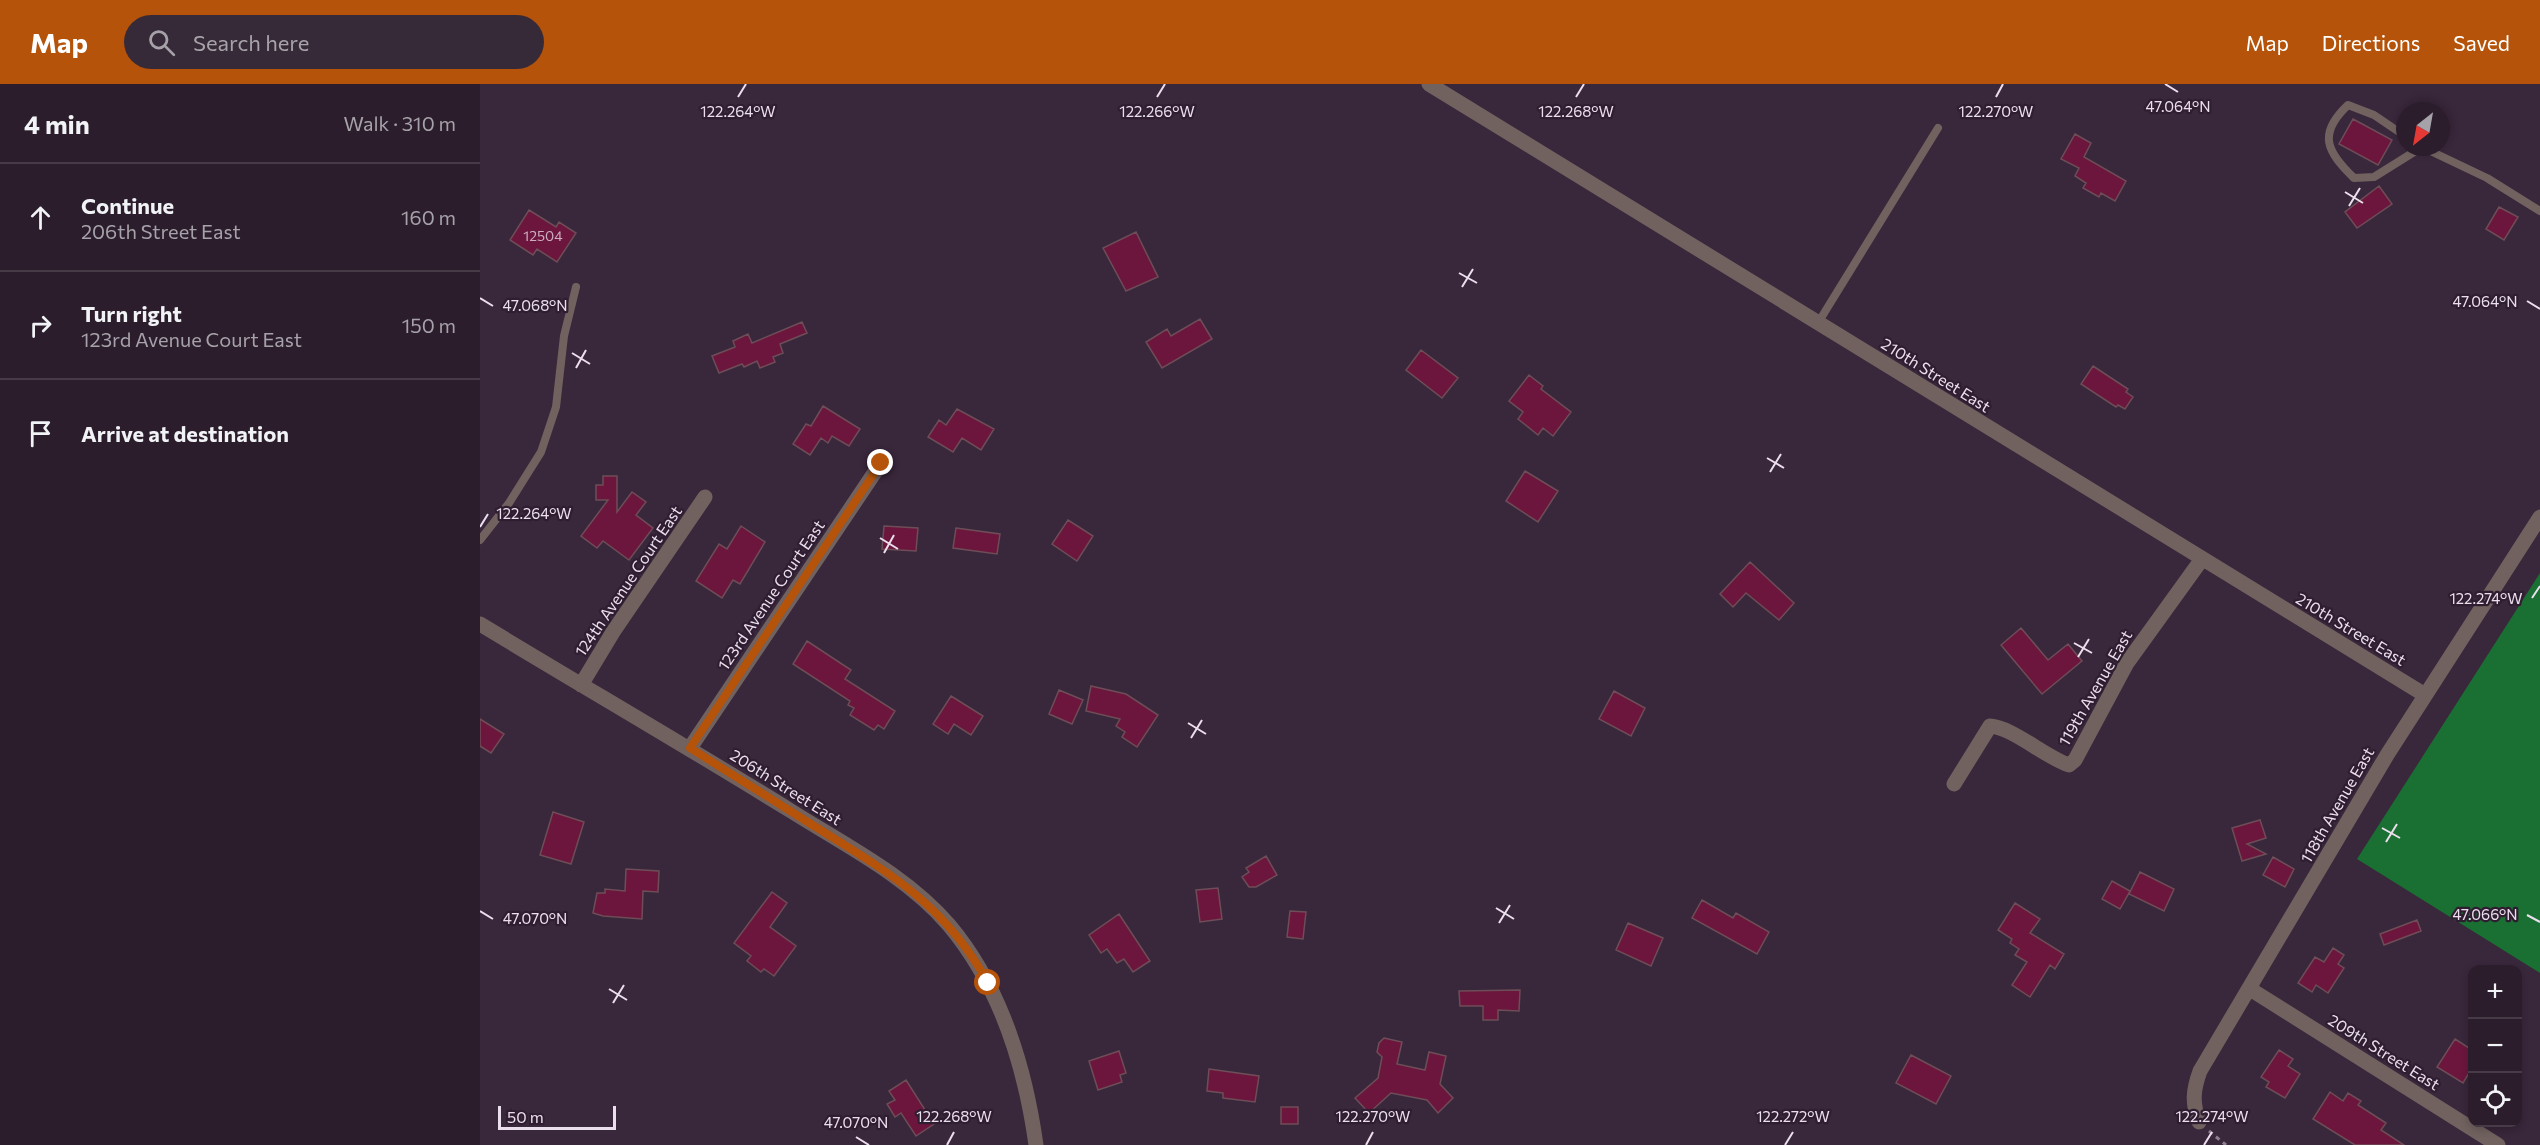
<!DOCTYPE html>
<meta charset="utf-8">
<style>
:root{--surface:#2b1d2c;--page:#372a38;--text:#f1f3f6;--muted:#a6a2a9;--line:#473b48;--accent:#b45309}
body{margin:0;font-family:Commissioner,sans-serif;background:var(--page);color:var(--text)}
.controls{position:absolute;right:18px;bottom:18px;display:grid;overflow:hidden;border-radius:12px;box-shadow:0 3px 9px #0003}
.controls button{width:54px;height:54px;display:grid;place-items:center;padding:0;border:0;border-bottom:2px solid var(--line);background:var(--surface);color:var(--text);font:30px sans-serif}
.compass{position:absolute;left:1916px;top:18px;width:54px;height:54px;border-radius:50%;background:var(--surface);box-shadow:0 3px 9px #0003;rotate:211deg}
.scale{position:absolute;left:18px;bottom:15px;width:118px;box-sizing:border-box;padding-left:6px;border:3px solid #ecdfed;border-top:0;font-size:16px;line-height:21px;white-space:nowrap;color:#ecdfed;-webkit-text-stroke:4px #2f1d31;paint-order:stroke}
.stop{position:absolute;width:18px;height:18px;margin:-14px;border:4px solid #b45309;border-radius:50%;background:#fff}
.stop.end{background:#b45309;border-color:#fff;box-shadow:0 2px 6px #0008}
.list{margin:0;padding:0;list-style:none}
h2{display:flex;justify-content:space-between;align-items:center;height:78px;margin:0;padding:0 24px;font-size:26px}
h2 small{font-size:20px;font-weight:400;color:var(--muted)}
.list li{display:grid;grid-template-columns:39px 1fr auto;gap:18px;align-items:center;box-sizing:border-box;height:108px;padding:0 24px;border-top:2px solid var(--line)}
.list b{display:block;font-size:22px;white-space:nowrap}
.list p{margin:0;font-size:20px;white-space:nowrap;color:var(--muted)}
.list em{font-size:20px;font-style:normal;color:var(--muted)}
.icon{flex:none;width:33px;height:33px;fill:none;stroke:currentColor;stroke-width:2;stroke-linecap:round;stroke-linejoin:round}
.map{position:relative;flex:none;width:2060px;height:1061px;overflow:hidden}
header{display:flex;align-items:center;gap:36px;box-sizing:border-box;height:84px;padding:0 30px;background:var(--accent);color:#fff}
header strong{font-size:28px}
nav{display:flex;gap:33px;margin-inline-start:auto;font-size:21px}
.search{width:420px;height:54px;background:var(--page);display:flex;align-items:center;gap:15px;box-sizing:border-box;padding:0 21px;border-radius:33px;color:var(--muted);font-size:22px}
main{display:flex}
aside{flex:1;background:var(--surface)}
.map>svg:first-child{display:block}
.forest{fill:#1a7032}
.building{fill:#6c163d;stroke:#6d4d57;stroke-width:1.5}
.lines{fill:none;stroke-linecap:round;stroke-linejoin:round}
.path{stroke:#8e7f90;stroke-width:3;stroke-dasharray:4.5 4.5;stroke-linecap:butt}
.service{stroke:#71625f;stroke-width:8}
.minor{stroke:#71625f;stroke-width:15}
.route{stroke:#b45309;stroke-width:8}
.ticks{fill:none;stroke:#ecdfed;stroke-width:2}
.labels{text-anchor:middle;stroke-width:4.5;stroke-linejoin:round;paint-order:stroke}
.number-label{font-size:14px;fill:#ccadc1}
.street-label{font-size:16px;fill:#ecdfed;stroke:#2f1d31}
.ticks-label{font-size:15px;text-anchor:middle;fill:#ecdfed;stroke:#2f1d31;stroke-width:4.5;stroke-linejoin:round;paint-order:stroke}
</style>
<header>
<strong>Map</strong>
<div class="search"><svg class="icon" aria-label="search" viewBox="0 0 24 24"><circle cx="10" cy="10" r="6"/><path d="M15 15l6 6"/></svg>Search here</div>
<nav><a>Map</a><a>Directions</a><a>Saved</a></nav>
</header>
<main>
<aside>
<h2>4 min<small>Walk · 310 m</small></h2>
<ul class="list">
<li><svg class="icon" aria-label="ahead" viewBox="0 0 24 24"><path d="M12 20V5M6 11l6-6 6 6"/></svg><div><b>Continue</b><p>206th Street East</p></div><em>160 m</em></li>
<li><svg class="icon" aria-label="right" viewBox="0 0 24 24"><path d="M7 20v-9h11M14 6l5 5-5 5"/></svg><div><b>Turn right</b><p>123rd Avenue Court East</p></div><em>150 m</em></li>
<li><svg class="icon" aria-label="arrive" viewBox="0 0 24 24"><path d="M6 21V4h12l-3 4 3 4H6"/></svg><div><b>Arrive at destination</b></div></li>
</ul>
</aside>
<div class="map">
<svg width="2060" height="1061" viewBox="0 0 2060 1061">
<rect width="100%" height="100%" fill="#39273b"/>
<path class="forest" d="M2060,489V889L1877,775Z"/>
<path class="building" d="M1873,35L1912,56L1898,81L1859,60Z
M1595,50L1611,59L1604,73L1646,97L1635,117L1621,109L1619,113L1603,104L1606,99L1595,92L1599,84L1581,75Z
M1899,102L1912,120L1877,144L1865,128Z
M2019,123L2038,133L2024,156L2006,145Z
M49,126L76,143L79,138L96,149L77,178L57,165L53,171L30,156Z
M656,148L678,193L646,207L623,164Z
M720,235L732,255L682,284L666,258L687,245L691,252Z
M322,238L327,249L300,260L303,269L293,273L295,278L280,284L277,277L264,283L262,280L239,289L232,272L255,263L253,257L268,250L272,259Z
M941,266L978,294L962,314L926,286Z
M1613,282L1648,305L1646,308L1653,313L1645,325L1638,321L1636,323L1601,300Z
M1049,291L1063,302L1061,305L1091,328L1073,352L1063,344L1058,351L1038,335L1043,328L1029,317Z
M343,322L380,345L369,362L352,352L348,359L341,354L330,371L313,360L326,340L331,342Z
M477,325L514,345L501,366L482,354L473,368L448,353L459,336L466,341Z
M1045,387L1078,407L1058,438L1026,417Z
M123,392H137V428L152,408L166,418L156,431L173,444L149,476L123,457L117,464L101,452L128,416H116V401H123Z
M588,436L613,452L597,477L572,460Z
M261,442L285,458L260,500L253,496L242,514L216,497L239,460L247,465Z
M404,442L438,444L436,467L402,465Z
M476,444L520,450L517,470L473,464Z
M1270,478L1314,519L1299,536L1266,509L1253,523L1240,510Z
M1541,544L1568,576L1588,560L1602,577L1562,610L1521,561Z
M327,557L371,586L365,595L415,627L404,645L398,641L394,646L370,631L374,624L368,621L370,617L313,580Z
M611,602L646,610L678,631L657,663L642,653L645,648L636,642L640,635L606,627Z
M579,606L603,616L592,640L569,630Z
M1134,607L1165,624L1151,652L1119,635Z
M471,612L503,632L491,651L474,640L468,650L453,640Z
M0,635L24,650L11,669L0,662Z
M73,728L104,738L91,780L60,771Z
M1780,736L1786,754L1767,760L1786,770L1762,777L1752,744Z
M786,772L797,791L776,803H769L762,793L769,788L766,784Z
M1793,773L1814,785L1805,803L1783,791Z
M146,785L179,787L178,808L163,807L162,835L123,832L113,829L117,809H125V805L145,807Z
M1660,788L1694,805L1684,827L1649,810Z
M1632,797L1650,807L1640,825L1622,815Z
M738,804L742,835L720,838L716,806Z
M292,808L307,819L290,843L316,862L294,892L284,885L281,888L267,877L271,872L254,859Z
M1222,816L1253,834L1256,829L1289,848L1277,870L1212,834Z
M1535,819L1560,835L1550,849L1584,870L1575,885L1570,881L1550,913L1532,901L1547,878L1535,871L1539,865L1530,859L1532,855L1518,846Z
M810,827L826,828L823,855L807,853Z
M639,830L670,877L653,888L644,875L637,879L627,865L621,869L609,851Z
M1937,836L1941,847L1904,861L1900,850Z
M1148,839L1183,854L1171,882L1136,866Z
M1853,864L1864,871L1858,880L1864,884L1848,909L1836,901L1832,908L1818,899L1835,873L1844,878Z
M1040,906L1039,927L1018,926V936H1003V922H980L979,907Z
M904,954L922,958L917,980L945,986L949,968L966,972L960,1000L973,1014L958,1029L947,1016L911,1009L889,1029L875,1014L898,994L902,973L897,968L899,959Z
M1975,955L1992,966V984L1983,999L1957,983Z
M1799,966L1813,975L1808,982L1820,990L1805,1014L1786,1003L1789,998L1781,993Z
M639,967L646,989L640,991L642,998L618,1006L609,977Z
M1431,971L1471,992L1456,1020L1416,999Z
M729,985L779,992L775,1018L743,1014V1009L727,1007Z
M426,996L454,1040L436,1052L421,1029L415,1033L407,1020L415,1016L409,1007Z
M1850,1008L1863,1017L1868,1009L1881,1017L1878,1021L1906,1039L1901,1046L1924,1061H1875L1833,1035Z
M801,1023H818V1040H801Z"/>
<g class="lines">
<path class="path" d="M1729,1047L1746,1061"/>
<path class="service" d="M1925,52L1894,31L1868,21C1837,50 1847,68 1874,94L1894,93L1942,63
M1942,63L2007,94L2060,127
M1338,239L1458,44
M0,456L29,419L61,368L76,323L84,252L96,203"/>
<path class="minor" d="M949,0L1945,611
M0,540C104,603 208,663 311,727C365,761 427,792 469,841C521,903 545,982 556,1061
M101,601L133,548L225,413
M210,664L401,379
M1474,700L1510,642C1532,643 1565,673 1589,681L1595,676L1647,579L1722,475
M1770,905L2018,1061
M1719,1038C1712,1019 1713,1006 1720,987L1907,671L2060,433"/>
</g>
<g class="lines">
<path class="route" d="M401,379L210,664C251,690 293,716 334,742C408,788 465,820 508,899"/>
</g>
<path class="ticks" d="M1685,0L1698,8M258,13L266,0M677,13L685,0M1096,13L1104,0M1516,13L1523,0M1865,108L1883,119M1869,122L1880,104M979,189L997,199M982,203L993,185M0,214L13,222M2047,217L2060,225M92,269L110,280M96,284L106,266M1287,374L1304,384M1290,388L1301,370M0,443L8,430M400,454L418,465M404,469L414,451M2052,514L2060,502M1594,559L1612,569M1598,573L1609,555M708,639L726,650M711,654L722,636M1902,744L1920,754M1906,758L1917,740M1016,824L1034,835M0,827L13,835M2047,831L2060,838M1019,839L1030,821M129,905L147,916M133,919L144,901M376,1053L389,1061M467,1061L474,1048M886,1061L893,1048M1305,1061L1313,1048M1724,1061L1732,1048"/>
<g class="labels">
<g class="number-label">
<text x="63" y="157">12504</text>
</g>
<g class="street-label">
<text transform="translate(1456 291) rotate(32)" y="6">210th Street East</text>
<text transform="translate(148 497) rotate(-56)" y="6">124th Avenue Court East</text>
<text transform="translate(291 511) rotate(-56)" y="6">123rd Avenue Court East</text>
<text transform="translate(1871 545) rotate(31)" y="6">210th Street East</text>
<text transform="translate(1615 604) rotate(-60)" y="6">119th Avenue East</text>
<text transform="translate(306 703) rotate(32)" y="6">206th Street East</text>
<text transform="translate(1857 721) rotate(-60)" y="6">118th Avenue East</text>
<text transform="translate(1904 968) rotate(32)" y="6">209th Street East</text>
</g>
</g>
<g class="ticks-label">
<text x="1698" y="28">47.064°N</text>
<text x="258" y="33">122.264°W</text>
<text x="677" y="33">122.266°W</text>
<text x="1096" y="33">122.268°W</text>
<text x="1516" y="33">122.270°W</text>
<text x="2005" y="223">47.064°N</text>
<text x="55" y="227">47.068°N</text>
<text x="54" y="435">122.264°W</text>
<text x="2006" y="520">122.274°W</text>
<text x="2005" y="836">47.066°N</text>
<text x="55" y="840">47.070°N</text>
<text x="474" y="1038">122.268°W</text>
<text x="893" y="1038">122.270°W</text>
<text x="1313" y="1038">122.272°W</text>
<text x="1732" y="1038">122.274°W</text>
<text x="376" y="1044">47.070°N</text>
</g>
</svg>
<div class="controls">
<button>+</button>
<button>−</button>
<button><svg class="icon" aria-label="locate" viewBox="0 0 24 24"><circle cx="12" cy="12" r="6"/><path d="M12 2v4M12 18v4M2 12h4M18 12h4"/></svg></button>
</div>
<svg class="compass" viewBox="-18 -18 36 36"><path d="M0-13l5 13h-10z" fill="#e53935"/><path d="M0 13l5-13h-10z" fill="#a6a2a9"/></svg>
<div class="scale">50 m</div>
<div class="stop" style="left:508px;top:899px"></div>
<div class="stop end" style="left:401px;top:379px"></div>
</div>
</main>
